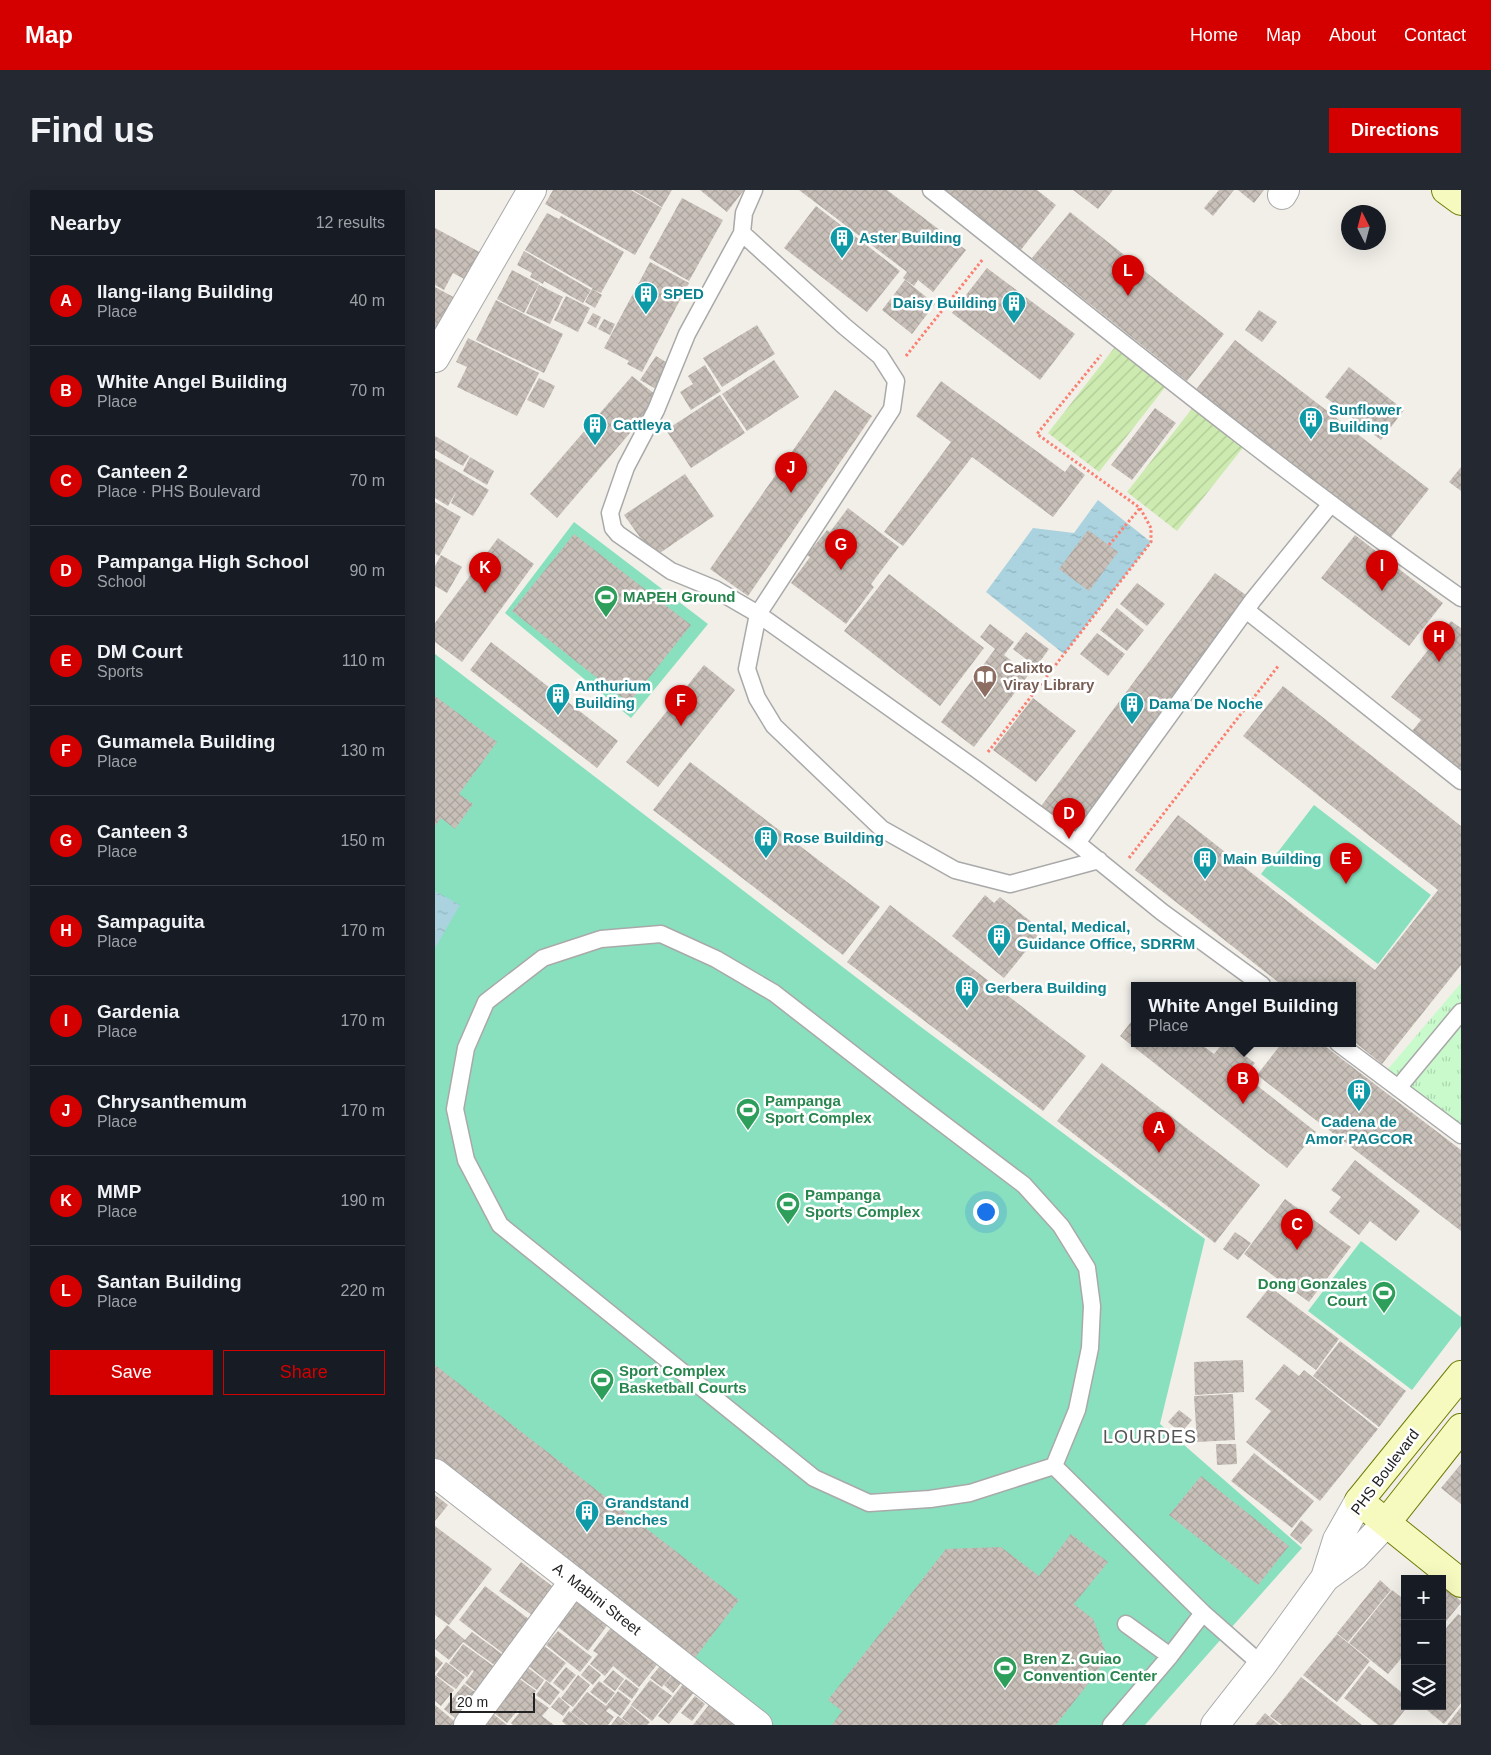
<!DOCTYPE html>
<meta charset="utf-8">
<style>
:root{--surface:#171b24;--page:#242831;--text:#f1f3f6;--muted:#9ea1a6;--line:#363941;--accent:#d40000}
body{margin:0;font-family:Arial,sans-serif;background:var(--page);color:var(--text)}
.controls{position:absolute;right:15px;bottom:15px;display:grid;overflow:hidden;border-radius:0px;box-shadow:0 5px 20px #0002}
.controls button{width:45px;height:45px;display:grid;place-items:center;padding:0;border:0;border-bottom:1px solid var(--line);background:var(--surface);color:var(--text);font:25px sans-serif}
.compass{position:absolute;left:906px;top:15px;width:45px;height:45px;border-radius:50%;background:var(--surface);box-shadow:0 5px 20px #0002;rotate:354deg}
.scale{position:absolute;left:15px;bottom:12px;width:85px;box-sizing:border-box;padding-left:5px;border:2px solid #222;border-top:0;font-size:14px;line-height:18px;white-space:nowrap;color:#222;-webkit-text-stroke:4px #fff;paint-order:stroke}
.you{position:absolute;left:550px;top:1021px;width:18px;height:18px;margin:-12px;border:4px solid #fff;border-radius:50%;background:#1a73e8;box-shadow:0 0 0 8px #1a73e833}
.badge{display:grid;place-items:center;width:32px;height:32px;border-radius:50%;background:var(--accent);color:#fff;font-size:16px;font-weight:700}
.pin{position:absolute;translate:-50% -41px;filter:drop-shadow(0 1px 2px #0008)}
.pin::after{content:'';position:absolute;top:26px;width:18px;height:15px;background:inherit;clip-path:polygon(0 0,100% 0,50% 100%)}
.popup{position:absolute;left:696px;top:792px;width:225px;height:65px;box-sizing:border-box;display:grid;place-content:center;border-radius:0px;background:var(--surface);filter:drop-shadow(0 1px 4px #0005);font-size:16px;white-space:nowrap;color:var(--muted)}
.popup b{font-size:19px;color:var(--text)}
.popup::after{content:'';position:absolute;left:50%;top:100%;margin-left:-10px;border:10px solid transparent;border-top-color:var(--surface)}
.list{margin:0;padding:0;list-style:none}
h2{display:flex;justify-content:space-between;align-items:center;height:65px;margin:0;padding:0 20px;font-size:21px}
h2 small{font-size:16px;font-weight:400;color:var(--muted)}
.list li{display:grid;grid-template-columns:32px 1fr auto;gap:15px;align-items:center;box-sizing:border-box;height:90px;padding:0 20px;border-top:1px solid var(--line)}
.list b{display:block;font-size:19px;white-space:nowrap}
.list p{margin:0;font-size:16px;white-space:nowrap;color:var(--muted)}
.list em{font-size:16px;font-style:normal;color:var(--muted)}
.actions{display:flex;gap:10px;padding:15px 20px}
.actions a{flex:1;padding:11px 0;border:1px solid var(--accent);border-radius:0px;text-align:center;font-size:18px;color:var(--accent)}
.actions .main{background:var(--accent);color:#fff}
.icon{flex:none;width:28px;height:28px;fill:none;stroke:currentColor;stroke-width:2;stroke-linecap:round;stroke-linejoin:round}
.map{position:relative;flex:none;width:1026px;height:1535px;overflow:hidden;border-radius:0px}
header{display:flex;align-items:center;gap:30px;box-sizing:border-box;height:70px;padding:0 25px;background:var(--accent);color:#fff}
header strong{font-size:24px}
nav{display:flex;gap:28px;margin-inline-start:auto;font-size:18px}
.intro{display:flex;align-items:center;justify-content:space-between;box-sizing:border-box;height:120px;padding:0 30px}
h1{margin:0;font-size:35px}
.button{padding:12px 22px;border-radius:0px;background:var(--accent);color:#fff;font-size:18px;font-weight:700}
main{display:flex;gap:30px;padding:0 30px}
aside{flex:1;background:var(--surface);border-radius:0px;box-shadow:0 5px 20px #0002}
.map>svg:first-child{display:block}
.park{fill:url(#park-tufts)}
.garden{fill:url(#garden-furrows)}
.pitch{fill:#88e0be}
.water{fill:url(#water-ripples)}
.building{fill:url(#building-cross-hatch)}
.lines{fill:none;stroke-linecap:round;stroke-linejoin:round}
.lane-casing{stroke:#a9a9a9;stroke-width:19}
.street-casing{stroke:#a9a9a9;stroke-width:30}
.secondary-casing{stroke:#707d05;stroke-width:30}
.path{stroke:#fa8072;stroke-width:3;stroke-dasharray:2.5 2.5;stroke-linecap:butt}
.lane{stroke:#fff;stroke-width:16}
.street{stroke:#fff;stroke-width:28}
.secondary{stroke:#f7fabf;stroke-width:28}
.labels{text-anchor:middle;stroke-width:5;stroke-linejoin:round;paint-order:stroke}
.culture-label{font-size:15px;font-weight:bold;fill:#0d838f;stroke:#fff;text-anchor:start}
.leisure-label{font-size:15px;font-weight:bold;fill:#27864d;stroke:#fff;text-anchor:start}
.education-label{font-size:15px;font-weight:bold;fill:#785e54;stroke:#fff;text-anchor:start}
.street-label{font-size:15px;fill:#222;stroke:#fff}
.quarter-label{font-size:18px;letter-spacing:1px;fill:#555;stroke:#fff}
</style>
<header>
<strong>Map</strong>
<nav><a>Home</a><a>Map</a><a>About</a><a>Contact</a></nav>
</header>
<div class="intro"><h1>Find us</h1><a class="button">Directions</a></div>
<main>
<aside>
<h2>Nearby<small>12 results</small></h2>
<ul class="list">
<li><span class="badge">A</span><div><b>Ilang-ilang Building</b><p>Place</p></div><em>40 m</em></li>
<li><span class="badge">B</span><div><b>White Angel Building</b><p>Place</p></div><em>70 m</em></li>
<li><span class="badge">C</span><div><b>Canteen 2</b><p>Place · PHS Boulevard</p></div><em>70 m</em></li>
<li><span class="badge">D</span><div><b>Pampanga High School</b><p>School</p></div><em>90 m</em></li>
<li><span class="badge">E</span><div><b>DM Court</b><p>Sports</p></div><em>110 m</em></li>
<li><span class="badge">F</span><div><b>Gumamela Building</b><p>Place</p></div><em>130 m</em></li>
<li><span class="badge">G</span><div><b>Canteen 3</b><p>Place</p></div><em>150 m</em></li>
<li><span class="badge">H</span><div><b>Sampaguita</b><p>Place</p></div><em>170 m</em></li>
<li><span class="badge">I</span><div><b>Gardenia</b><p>Place</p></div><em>170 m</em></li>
<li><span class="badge">J</span><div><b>Chrysanthemum</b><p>Place</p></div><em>170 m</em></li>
<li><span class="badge">K</span><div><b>MMP</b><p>Place</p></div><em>190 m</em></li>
<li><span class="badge">L</span><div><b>Santan Building</b><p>Place</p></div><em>220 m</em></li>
</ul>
<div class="actions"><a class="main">Save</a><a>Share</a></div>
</aside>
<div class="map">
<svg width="1026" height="1535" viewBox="0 0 1026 1535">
<defs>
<pattern id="park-tufts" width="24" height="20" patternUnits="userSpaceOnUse" patternTransform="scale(1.25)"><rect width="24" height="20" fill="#c8facc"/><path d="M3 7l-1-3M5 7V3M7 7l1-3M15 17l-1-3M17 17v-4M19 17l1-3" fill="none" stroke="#acd6af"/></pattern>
<pattern id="garden-furrows" width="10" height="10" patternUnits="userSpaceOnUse" patternTransform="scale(1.25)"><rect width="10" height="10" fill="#cdebb0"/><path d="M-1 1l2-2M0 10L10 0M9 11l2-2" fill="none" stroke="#b0c997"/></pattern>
<pattern id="water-ripples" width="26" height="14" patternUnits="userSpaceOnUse" patternTransform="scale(1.25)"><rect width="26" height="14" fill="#aad3df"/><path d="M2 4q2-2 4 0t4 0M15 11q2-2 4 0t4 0" fill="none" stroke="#92b5bf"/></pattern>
<pattern id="building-cross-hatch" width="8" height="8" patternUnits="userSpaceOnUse" patternTransform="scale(1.25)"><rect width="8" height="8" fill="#c7bfb8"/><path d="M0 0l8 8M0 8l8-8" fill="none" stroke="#aba49e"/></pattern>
</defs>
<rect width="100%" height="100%" fill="#f2efe9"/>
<path class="park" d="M1026,793V948L947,886Z"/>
<path class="garden" d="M680,157L731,196L664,282L613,243Z
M759,216L810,255L742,341L692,302Z"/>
<path class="pitch" d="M139,332L273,434L196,528L70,423Z
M0,464L482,834L770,1049L725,1234L867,1358L710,1535H322L0,1281Z
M879,615L996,705L943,774L826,684Z
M926,1051L1026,1127V1136L977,1200L873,1121Z"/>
<path class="water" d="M663,310L716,352L629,464L551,402L598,338L639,343Z
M0,701L25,715L0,758Z"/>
<path class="building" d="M118,0H196L227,18L200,65L110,14Z
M198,0H237L227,17Z
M265,0H309L292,22Z
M364,0H452L531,60L498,102L483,90L479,96L468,88L472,82Z
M506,0H602L621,15L585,61Z
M638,0H678L663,19Z
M784,0H799L778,26L769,18Z
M803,0H829L819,13Z
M247,8L288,30L254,91L214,68Z
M381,16L465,81L432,122L349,58Z
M635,22L789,144L752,191L597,68Z
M112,23L124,29L126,26L189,62L166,103L157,99L158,96L157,98L90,60Z
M0,38L48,64L33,91L18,83L9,100L0,95Z
M89,61L156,100L148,113L109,91L108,94L95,87L97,83L82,75Z
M215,72L254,93L207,182L192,174L194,171L169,158Z
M552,78L640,144L605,190L517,123Z
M77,80L104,94L89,123L62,109Z
M470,90L500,114L477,144L447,120Z
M104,95L128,107L115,134L91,123Z
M0,97L22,109L0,142Z
M157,99L167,105L160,118L150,112Z
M131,106L155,118L143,142L119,130Z
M61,110L128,144L109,183L41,150Z
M824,120L842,132L827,152L810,140Z
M158,123L166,127L161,138L152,133Z
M169,129L180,134L175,145L163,139Z
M322,135L340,164L287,197L268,168Z
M33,148L104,183L82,226L22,197L32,177L21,172Z
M800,150L994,299L953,351L759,202Z
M221,166L236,175L221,199L205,190Z
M339,170L364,207L312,241L287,204Z
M270,175L286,201L256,220L245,202L258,194L253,186Z
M914,177L969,220L946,250L890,207Z
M197,186L225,208L122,328L95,304Z
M104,188L120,196L109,218L92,210Z
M506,191L630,282L636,274L650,285L618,327L537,267L468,356L449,342L516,252L481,226Z
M400,200L437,226L313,406L275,379Z
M285,205L310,243L256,278L231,240Z
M720,218L741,233L697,290L676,275Z
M0,246L34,266L28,276L0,260Z
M35,267L59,281L52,295L28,281Z
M0,268L54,300L38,326L16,313L22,300L13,316L0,308Z
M1026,277V301L1014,292Z
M250,284L279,326L219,367L189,325Z
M0,312L26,327L4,366L0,364Z
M413,318L464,357L436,394L439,397L411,434L356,393L375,367L372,365L392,340L395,342Z
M653,340L683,362L654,401L624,379Z
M139,344L256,435L194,513L77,421Z
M920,345L1008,413L974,456L886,388Z
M63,348L99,374L27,472L0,452V433Z
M6,365L27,377L12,403L0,396V376Z
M780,383L818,410L642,653L601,623Z
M454,384L549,458L505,516L409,441Z
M702,393L730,414L712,436L685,414Z
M682,418L709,440L692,461L665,440Z
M1016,431L1026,438V580L977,541L986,530L956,507Z
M555,434L579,452L569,465L594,484L539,557L506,532L560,459L545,447Z
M591,442L614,459L601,477L578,459Z
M662,443L690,464L673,486L645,464Z
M56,452L183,551L162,578L35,480Z
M269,475L300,500L223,597L191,572Z
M848,496L1026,636V775L947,874L917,850V795H847L700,680L743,625L940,780L1003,700L808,546Z
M0,506L62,552L24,604L38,614L20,639L6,628L0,636Z
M598,508L641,541L601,592L558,560Z
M255,572L445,717L408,765L218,620Z
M550,705L559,713L565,707L599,734L594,739L603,746L569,788L517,746Z
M455,715L651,866L608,921L412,772Z
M699,828V853H764L779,864L788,853H793L820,873L810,886L881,942L852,978L685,846Z
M847,853H886L1026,960V1041L822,885Z
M667,873L825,995L780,1053L622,931Z
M920,970L985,1021L961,1051L935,1031L924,1045L894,1022L906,1007L896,1000Z
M850,1009L916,1057L874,1112L809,1064Z
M800,1042L816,1053L803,1070L788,1059Z
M835,1097L904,1149L881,1180L811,1127Z
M905,1151L971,1201L944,1237L878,1186Z
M808,1170L809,1202L760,1205L759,1172Z
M849,1174L864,1186L869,1180L943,1239L885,1311L811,1252L836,1221L820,1209Z
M0,1175L304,1410L256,1473L0,1275Z
M798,1204L800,1250L762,1252L759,1206Z
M744,1220L757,1230L746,1243L733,1232Z
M781,1254H801L802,1274L782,1275Z
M819,1263L879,1311L857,1338L796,1291Z
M1026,1274V1314L1006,1298Z
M766,1286L854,1356L823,1395L734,1325Z
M0,1305L13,1315L0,1331Z
M866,1330L878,1340L866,1354L855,1345Z
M0,1336L57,1379L14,1435L0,1425Z
M636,1344L673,1372L639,1414L658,1429L673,1468L621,1535H397L407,1521L393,1510L511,1359L566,1357L604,1386Z
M86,1372L122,1400L101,1428L64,1401Z
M945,1390L956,1400L913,1452L902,1443Z
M50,1396L99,1433L73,1467L24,1430Z
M1007,1396L1026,1411V1413L1007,1436Z
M957,1400L970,1410V1464L953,1484L914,1453Z
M144,1409L174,1433L153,1461L123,1437Z
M1023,1424L1026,1426V1513L1009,1534L987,1516H1007V1443Z
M12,1435L30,1450L37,1442L71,1467L62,1477L28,1452L14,1470L0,1459V1450Z
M178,1435L225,1471L204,1497L178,1476L170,1486L155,1474L163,1464L158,1461Z
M123,1441L157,1467L145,1482L111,1455Z
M902,1444L935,1471L902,1512L868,1485Z
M28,1454L68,1483L50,1508L30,1493L39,1481L37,1480L32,1487L14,1473Z
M108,1455L131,1473L115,1493L92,1475Z
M0,1466L8,1473L0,1483Z
M230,1470L241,1479L227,1497L215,1488Z
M11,1472L30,1487L21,1499L1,1485Z
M154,1475L166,1485L158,1495L146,1485Z
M934,1476L970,1505V1516H973L958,1535H943L909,1508Z
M92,1477L109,1490L102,1500L84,1487Z
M131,1477L141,1485L128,1501L118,1493Z
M242,1479L251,1487L238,1503L229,1495Z
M178,1480L189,1489L180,1501L168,1492Z
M0,1485L19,1500L6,1516L0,1511Z
M143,1485L155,1495L138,1517L126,1508Z
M82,1487L101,1501L97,1506L114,1518L107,1526L119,1535H78L76,1533L85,1522L83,1520L72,1533L59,1523L70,1510L66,1506Z
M866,1487L927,1535H847L835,1526Z
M191,1489L204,1499L197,1509L183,1499Z
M215,1490L237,1506L217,1531L196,1515Z
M111,1491L125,1502L115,1515L101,1505Z
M164,1491L180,1503L171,1514L155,1502Z
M249,1493L260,1501L234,1534L223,1526Z
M29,1494L48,1508L27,1534L9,1519Z
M183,1501L196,1511L185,1526L174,1518L171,1521L179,1527L173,1535H153L136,1522L152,1502L171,1516Z
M260,1506L270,1514L257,1531L246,1523Z
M124,1507L135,1517L128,1526L116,1517Z
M277,1511L307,1535H258Z
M0,1515L24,1535H0Z
M196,1516L215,1532L212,1535H196L187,1528Z
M1026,1517V1535H1012Z
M134,1521L152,1535H131L127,1531Z
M57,1523L72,1535H47Z
M830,1523L844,1535H820Z
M183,1526L195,1535H176Z"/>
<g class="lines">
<defs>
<path id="lane" d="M319,0L309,23L307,43L252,144L221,220L191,277L175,323L178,338L183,344L236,381L280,399L323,424L541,579L642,653L818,410L895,315
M496,0C670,138 843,280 1026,408
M307,43L409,136L445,166L461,191L457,219L323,424L312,479L322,508L339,536L447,639L520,680L575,694L664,670
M811,420L1026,591
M642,653L727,722L827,795
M226,744L281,769L339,803L482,914L589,995L626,1036L652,1078L657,1116L655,1158L642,1220L619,1276L535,1303L495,1309L434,1313L379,1288L65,1035L31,970L20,919L31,858L51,812L108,768L166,749Z
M903,853L1026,945
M963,898L1026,822
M619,1276L768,1423L735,1466L676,1535
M768,1423L827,1475
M691,1434L735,1466"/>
<path id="street" d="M847,5L850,0
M0,168L97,0
M0,1283L323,1535
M890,1388L902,1350L924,1311
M33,1535L139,1391
M780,1535L827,1475L890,1388L920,1366L951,1333"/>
<path id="secondary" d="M1011,0L1026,11
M1026,1185L924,1311L1026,1393
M951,1333L1026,1238"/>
</defs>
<use href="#lane" class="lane-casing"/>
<use href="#street" class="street-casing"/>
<use href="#secondary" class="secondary-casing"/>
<path class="path" d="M471,166L548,69
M674,355L705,318
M553,562L716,352V338L705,318L602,244L666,165
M694,668L844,475"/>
<use href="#lane" class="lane"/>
<use href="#street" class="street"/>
<use href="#secondary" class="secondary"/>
</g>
<defs>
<symbol id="building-pin" viewBox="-11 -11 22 30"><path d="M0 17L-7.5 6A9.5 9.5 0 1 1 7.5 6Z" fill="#0f9aa8" stroke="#fff"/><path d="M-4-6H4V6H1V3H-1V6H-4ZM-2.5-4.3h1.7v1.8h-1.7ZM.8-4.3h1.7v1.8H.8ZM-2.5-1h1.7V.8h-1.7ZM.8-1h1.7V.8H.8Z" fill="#fff"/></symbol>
<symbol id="stadium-pin" viewBox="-11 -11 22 30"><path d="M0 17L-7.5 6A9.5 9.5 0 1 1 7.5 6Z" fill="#2e9e5b" stroke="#fff"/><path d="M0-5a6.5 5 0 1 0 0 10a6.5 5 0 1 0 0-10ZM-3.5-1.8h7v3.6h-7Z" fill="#fff"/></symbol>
<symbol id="library-pin" viewBox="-11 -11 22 30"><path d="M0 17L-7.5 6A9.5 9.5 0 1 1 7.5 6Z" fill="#8d6e63" stroke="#fff"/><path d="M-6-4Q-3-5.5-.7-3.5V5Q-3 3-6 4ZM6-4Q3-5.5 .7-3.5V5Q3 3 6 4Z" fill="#fff"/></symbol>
</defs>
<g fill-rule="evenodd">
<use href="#building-pin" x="393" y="34" width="28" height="38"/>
<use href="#building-pin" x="197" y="90" width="28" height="38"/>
<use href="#building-pin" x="565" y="99" width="28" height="38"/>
<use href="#building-pin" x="862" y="215" width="28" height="38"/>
<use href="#building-pin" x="146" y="221" width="28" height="38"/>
<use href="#stadium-pin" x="157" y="393" width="28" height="38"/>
<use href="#library-pin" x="536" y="473" width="28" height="38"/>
<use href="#building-pin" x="109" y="491" width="28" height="38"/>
<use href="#building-pin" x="683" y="500" width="28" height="38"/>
<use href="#building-pin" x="317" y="634" width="28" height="38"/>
<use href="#building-pin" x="756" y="655" width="28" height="38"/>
<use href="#building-pin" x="550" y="732" width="28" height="38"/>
<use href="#building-pin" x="518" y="784" width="28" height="38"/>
<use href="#building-pin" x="910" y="887" width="28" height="38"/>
<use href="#stadium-pin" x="299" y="906" width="28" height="38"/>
<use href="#stadium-pin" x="339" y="1000" width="28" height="38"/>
<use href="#stadium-pin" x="935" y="1089" width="28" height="38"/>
<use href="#stadium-pin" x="153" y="1176" width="28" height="38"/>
<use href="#building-pin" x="138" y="1308" width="28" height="38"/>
<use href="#stadium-pin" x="556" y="1464" width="28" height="38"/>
</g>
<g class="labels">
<g class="culture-label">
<text x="424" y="53">Aster Building</text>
<text x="228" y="109">SPED</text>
<text x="562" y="118" text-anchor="end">Daisy Building</text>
<text x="894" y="225">Sunflower<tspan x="894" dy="17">Building</tspan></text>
<text x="178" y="240">Cattleya</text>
<text x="140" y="501">Anthurium<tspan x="140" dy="17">Building</tspan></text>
<text x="714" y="519">Dama De Noche</text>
<text x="348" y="653">Rose Building</text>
<text x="788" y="674">Main Building</text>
<text x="582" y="742">Dental, Medical,<tspan x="582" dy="17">Guidance Office, SDRRM</tspan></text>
<text x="550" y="803">Gerbera Building</text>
<text x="924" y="937" text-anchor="middle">Cadena de<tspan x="924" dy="17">Amor PAGCOR</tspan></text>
<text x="170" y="1318">Grandstand<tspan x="170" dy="17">Benches</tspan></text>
</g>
<g class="leisure-label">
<text x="188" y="412">MAPEH Ground</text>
<text x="330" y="916">Pampanga<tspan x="330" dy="17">Sport Complex</tspan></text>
<text x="370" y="1010">Pampanga<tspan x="370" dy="17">Sports Complex</tspan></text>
<text x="932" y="1099" text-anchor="end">Dong Gonzales<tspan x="932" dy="17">Court</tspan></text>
<text x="184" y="1186">Sport Complex<tspan x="184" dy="17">Basketball Courts</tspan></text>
<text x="588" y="1474">Bren Z. Guiao<tspan x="588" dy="17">Convention Center</tspan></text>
</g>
<g class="education-label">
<text x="568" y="483">Calixto<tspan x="568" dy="17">Viray Library</tspan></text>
</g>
<g class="street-label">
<text transform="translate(950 1282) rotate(-53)" y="5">PHS Boulevard</text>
<text transform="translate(162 1409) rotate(38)" y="5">A. Mabini Street</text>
</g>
<g class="quarter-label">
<text x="715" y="1253">LOURDES</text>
</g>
</g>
</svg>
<div class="controls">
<button>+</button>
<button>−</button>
<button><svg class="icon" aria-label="layers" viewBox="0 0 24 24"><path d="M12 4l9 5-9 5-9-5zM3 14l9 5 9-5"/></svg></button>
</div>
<svg class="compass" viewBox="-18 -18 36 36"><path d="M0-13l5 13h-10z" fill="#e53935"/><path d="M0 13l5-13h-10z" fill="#9ea1a6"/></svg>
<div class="scale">20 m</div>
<div class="you"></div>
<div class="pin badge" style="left:724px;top:963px">A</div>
<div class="pin badge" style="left:808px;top:914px">B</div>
<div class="popup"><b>White Angel Building</b>Place</div>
<div class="pin badge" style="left:862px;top:1060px">C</div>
<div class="pin badge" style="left:634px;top:649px">D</div>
<div class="pin badge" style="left:911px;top:694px">E</div>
<div class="pin badge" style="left:246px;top:536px">F</div>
<div class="pin badge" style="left:406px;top:380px">G</div>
<div class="pin badge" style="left:1004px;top:472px">H</div>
<div class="pin badge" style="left:947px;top:401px">I</div>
<div class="pin badge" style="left:356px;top:303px">J</div>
<div class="pin badge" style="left:50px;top:403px">K</div>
<div class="pin badge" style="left:693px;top:106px">L</div>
</div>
</main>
